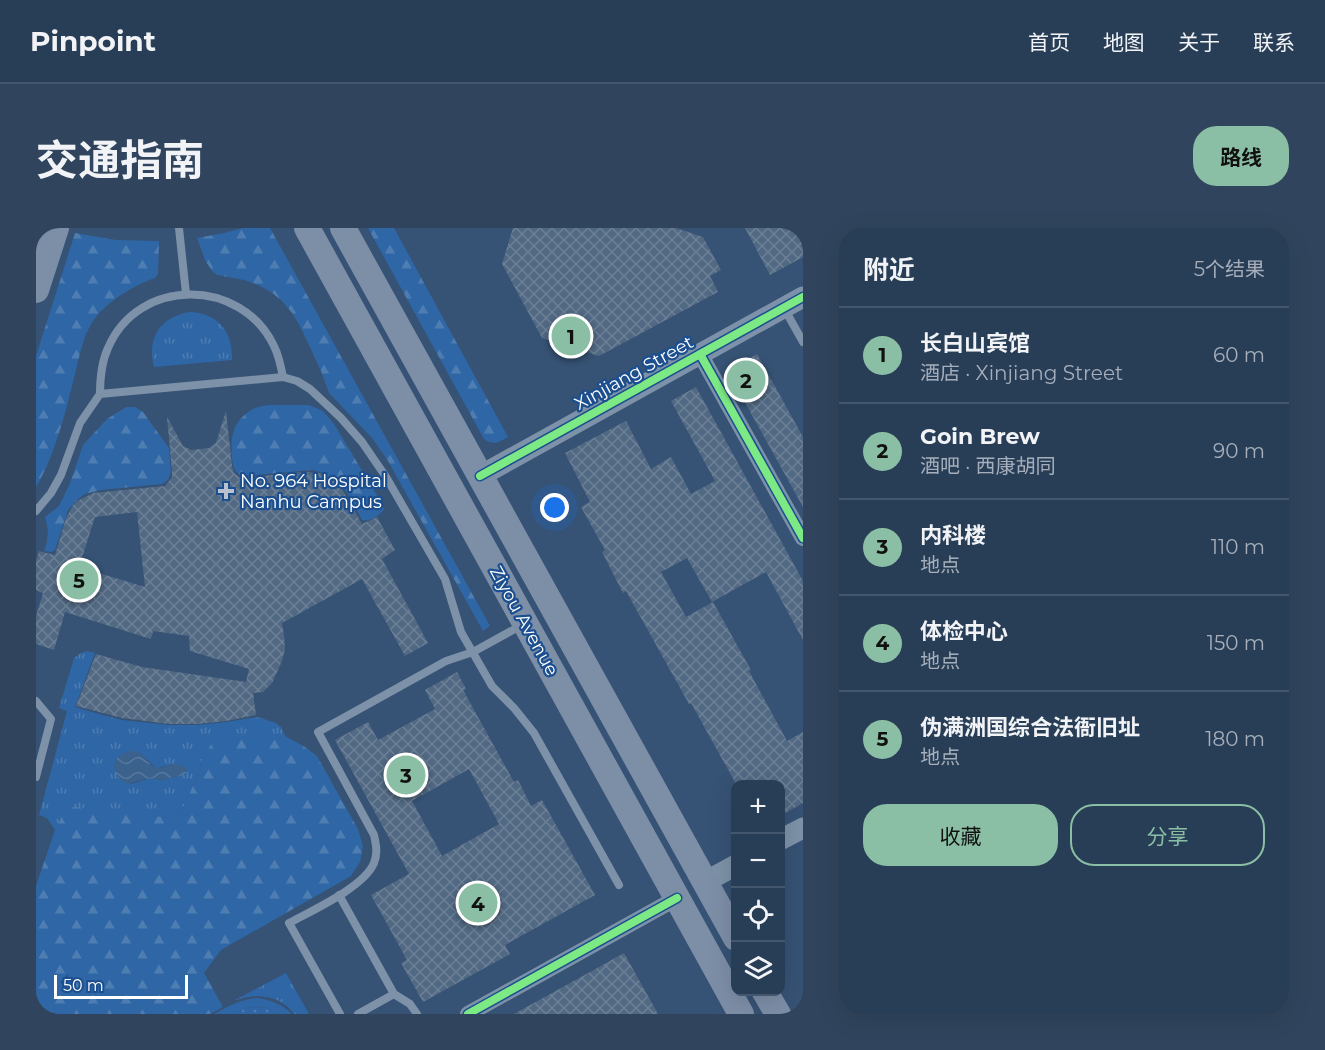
<!DOCTYPE html>
<html lang="zh">
<meta charset="utf-8">
<style>
:root{--surface:#283e57;--page:#30455d;--text:#f1f3f6;--muted:#a5aeba;--line:#44576d;--accent:#8abfa5}
body{margin:0;font-family:Montserrat,"Noto Sans SC",sans-serif;background:var(--page);color:var(--text)}
.controls{position:absolute;right:18px;bottom:18px;display:grid;overflow:hidden;border-radius:12px;box-shadow:0 6px 24px #0002}
.controls button{width:54px;height:54px;display:grid;place-items:center;padding:0;border:0;border-bottom:2px solid var(--line);background:var(--surface);color:var(--text);font:30px sans-serif}
.scale{position:absolute;left:18px;bottom:15px;width:134px;box-sizing:border-box;padding-left:6px;border:3px solid #fff;border-top:0;font-size:16px;line-height:21px;white-space:nowrap;color:#fff;-webkit-text-stroke:4px #1b4f8f;paint-order:stroke}
.you{position:absolute;left:519px;top:280px;width:21px;height:21px;margin:-15px;border:4px solid #fff;border-radius:50%;background:#1a73e8;box-shadow:0 0 0 9px #1a73e833}
.badge{display:grid;place-items:center;width:39px;height:39px;border-radius:50%;background:var(--accent);color:#111;font-size:20px;font-weight:700}
.pin{position:absolute;translate:-50% -50%;border:3px solid #fff;box-shadow:0 2px 6px #0006}
.list{margin:0;padding:0;list-style:none}
h2{display:flex;justify-content:space-between;align-items:center;height:78px;margin:0;padding:0 24px;font-size:26px}
h2 small{font-size:20px;font-weight:400;color:var(--muted)}
.list li{display:grid;grid-template-columns:39px 1fr auto;gap:18px;align-items:center;box-sizing:border-box;height:96px;padding:0 24px;border-top:2px solid var(--line)}
.list b{display:block;font-size:22px;white-space:nowrap}
.list p{margin:0;font-size:20px;white-space:nowrap;color:var(--muted)}
.list em{font-size:20px;font-style:normal;color:var(--muted)}
.actions{display:flex;gap:12px;padding:18px 24px}
.actions a{flex:1;padding:14px 0;border:2px solid var(--accent);border-radius:24px;text-align:center;font-size:21px;color:var(--accent)}
.actions .main{background:var(--accent);color:#111}
.icon{flex:none;width:33px;height:33px;fill:none;stroke:currentColor;stroke-width:2;stroke-linecap:round;stroke-linejoin:round}
.map{position:relative;flex:none;width:767px;height:786px;overflow:hidden;border-radius:24px}
header{display:flex;align-items:center;gap:36px;box-sizing:border-box;height:84px;padding:0 30px;background:var(--surface);border-bottom:2px solid var(--line)}
header strong{font-size:28px}
nav{display:flex;gap:33px;margin-inline-start:auto;font-size:21px}
.intro{display:flex;align-items:center;justify-content:space-between;box-sizing:border-box;height:144px;padding:0 36px}
h1{margin:0;font-size:42px}
.button{padding:15px 27px;border-radius:24px;background:var(--accent);color:#111;font-size:21px;font-weight:700}
main{display:flex;gap:36px;padding:0 36px}
aside{flex:1;background:var(--surface);border-radius:24px;box-shadow:0 6px 24px #0002}
.map>svg:first-child{display:block}
.grass{fill:url(#grass-tufts);fill-rule:evenodd}
.forest{fill:url(#forest-firs)}
.park{fill:url(#park-dots)}
.pitch{fill:#2f66a5}
.water{fill:url(#water-waves)}
.building{fill:url(#building-cross-hatch);fill-rule:evenodd}
.lines{fill:none;stroke-linecap:round;stroke-linejoin:round}
.service{stroke:#7d92a8;stroke-width:8}
.minor{stroke:#7d92a8;stroke-width:16}
.tertiary{stroke:#7d92a8;stroke-width:21}
.primary{stroke:#7d8ea7;stroke-width:26}
.cycleway-casing{stroke:#1b4f8f;stroke-width:11}
.cycleway{stroke:#7ce984;stroke-width:8}
.poi-dot{fill:#b9c2ce;stroke:#1b4f8f;stroke-width:2}
.labels{text-anchor:middle;stroke-width:4.5;stroke-linejoin:round;paint-order:stroke}
.street-label{font-size:18px;fill:#fff;stroke:#1b4f8f}
.poi-label{font-size:18px;fill:#fff;stroke:#1b4f8f;text-anchor:start}
</style>
<header>
<strong>Pinpoint</strong>
<nav><a>首页</a><a>地图</a><a>关于</a><a>联系</a></nav>
</header>
<div class="intro"><h1>交通指南</h1><a class="button">路线</a></div>
<main>
<div class="map">
<svg width="767" height="786" viewBox="0 0 767 786">
<defs>
<pattern id="grass-tufts" width="24" height="20" patternUnits="userSpaceOnUse" patternTransform="scale(1.5)"><rect width="24" height="20" fill="#2f66a5"/><path d="M3 7l-1-3M5 7V3M7 7l1-3M15 17l-1-3M17 17v-4M19 17l1-3" fill="none" stroke="#4e7db2"/></pattern>
<pattern id="forest-firs" width="22" height="20" patternUnits="userSpaceOnUse" patternTransform="scale(1.5)"><rect width="22" height="20" fill="#2f66a5"/><path d="M5 1l3.5 6h-7zM16 11l3.5 6h-7z" fill="#4e7db2"/></pattern>
<pattern id="park-dots" width="8" height="8" patternUnits="userSpaceOnUse" patternTransform="scale(1.5)"><rect width="8" height="8" fill="#2f66a5"/><path d="M2 2h.1M6 6h.1" fill="none" stroke="#4e7db2" stroke-width="1.8" stroke-linecap="round"/></pattern>
<pattern id="water-waves" width="16" height="10" patternUnits="userSpaceOnUse" patternTransform="scale(1.5)"><rect width="16" height="10" fill="#3b618d"/><path d="M0 5q4-4 8 0t8 0" fill="none" stroke="#58799e"/></pattern>
<pattern id="building-cross-hatch" width="8" height="8" patternUnits="userSpaceOnUse" patternTransform="scale(1.5)"><rect width="8" height="8" fill="#526984"/><path d="M0 0l8 8M0 8l8-8" fill="none" stroke="#6c8096"/></pattern>
</defs>
<rect width="100%" height="100%" fill="#365274"/>
<path class="grass" d="M153,84C182,85 197,103 196,132L118,139C111,110 123,90 153,84Z
M51,423L59,425L39,479L63,486L86,492L133,497H162L190,494L222,489L240,495L245,499L249,508H214L167,528L161,549L146,582L135,590L29,582L19,602L11,590L3,587L31,483L23,480L38,430L45,425ZM104,525L120,540H123L129,538L145,548L136,549L126,552L115,550L95,556Z
M250,745L273,786H258C243,766 219,765 197,773Z"/>
<path class="forest" d="M207,0H234L454,398L447,403L352,233L337,211L293,165L285,143L264,98L256,85L246,73L235,64L222,57L208,52L181,47L176,43L169,32L161,10L188,5Z
M332,0H358L472,209C462,214 459,218 448,211Z
M39,5L80,12L123,13L122,46L119,50C96,58 66,76 54,98C46,112 43,131 39,146C30,182 19,228 0,259V128Z
M250,177H273L287,183L298,196L345,274L348,281C344,288 333,294 326,292C313,268 306,247 276,242L207,248C198,245 197,239 196,230C194,209 197,192 217,181C227,176 239,177 250,177Z
M90,179H99L107,184L133,220L135,244L132,252L126,256L65,262L49,266L42,271L32,282L19,322L15,324L8,323C13,309 13,303 9,289L23,278L34,255L47,217L71,191Z
M214,508H249L269,519L281,528L322,601L327,618L324,634L315,648L185,722L168,745L187,779L174,786H0V658L19,602L29,582L38,579L135,590L146,582L161,549L167,528L178,513Z"/>
<path class="park" d="M221,779L231,780L242,786H198L211,780Z"/>
<path class="pitch" d="M221,770C235,772 246,776 256,786H242L231,780L221,779L211,780L198,786H178C193,778 205,771 221,770Z"/>
<path class="water" d="M94,523C111,523 111,539 122,540C126,541 128,538 132,537C138,535 145,536 151,540V544L145,548L136,549L129,552L115,550L91,556C74,546 73,529 94,523Z"/>
<path class="building" d="M477,0H640L667,9L685,42L674,48L682,64L563,128L506,110L466,36Z
M709,0H767V29L734,47Z
M721,126L767,209V279L691,142Z
M660,159L767,353V412L730,344L676,374L651,330L625,344L650,389L677,374L715,442L713,443L751,513L767,504V575L744,588V556H700L655,475L653,476L590,363L587,365L566,324L569,322L545,279L554,274L529,225L590,193L615,241L635,229L655,266L679,253L635,173Z
M190,183L196,238L198,245L205,250L268,244L284,245L292,247L303,256L326,296L341,289L359,322L346,331L392,415L369,428L326,351L246,395L248,408L249,421L246,433L236,455L227,464L217,465L220,487L190,493L162,496H133L86,490L40,478L60,426L106,439L210,454L213,441L154,423L153,408L117,403L115,411L29,384L18,422L0,416V388L7,365L0,362V333L3,323L19,327L30,290L37,277L43,272L57,265L129,258L136,249V244L131,189L147,218L155,222L173,220L180,215ZM101,284L109,359L43,339L59,289Z
M421,444L430,461L427,462L478,554L482,552L495,578L506,572L559,667L469,717L474,726L387,774L365,735L371,732L335,667L373,646L299,512L332,494L342,512L399,481L389,462ZM433,541L463,596L406,628L376,573Z
M588,725L622,786H478L563,739Z"/>
<g class="lines">
<path class="service" d="M143,0L150,66
M748,80L767,114
M247,149C245,139 243,128 238,118C205,49 102,49 72,120C65,135 64,150 64,166L247,149L261,153L274,161L305,190L326,214L350,249L409,351L425,404L456,458L478,480L498,505L583,657
M0,283L15,265L25,247L44,195L64,166
M0,473L15,491L0,549
M303,667L358,766L322,786
M358,766L374,776L381,786
M304,786L253,695C277,682 328,659 338,635C342,625 340,616 338,607L282,504L410,433L437,424L488,396"/>
<path class="minor" d="M664,126L767,310
M432,786L641,670"/>
<path class="tertiary" d="M444,248L767,69
M744,612L767,600
M669,654L700,637"/>
<path class="primary" d="M271,0L705,786
M307,0L700,710
M0,62L20,0
M729,764L742,786"/>
<defs>
<path id="cycleway" d="M664,126L767,310
M444,248L767,69
M432,786L641,670"/>
</defs>
<use href="#cycleway" class="cycleway-casing"/>
<use href="#cycleway" class="cycleway"/>
</g>
<path class="poi-dot" d="M187 254h6v6h6v6h-6v6h-6v-6h-6v-6h6z"/>
<g class="labels">
<g class="street-label">
<text transform="translate(598 145) rotate(-29)" y="6">Xinjiang Street</text>
<text transform="translate(488 393) rotate(61)" y="6">Ziyou Avenue</text>
</g>
<g class="poi-label">
<text x="204" y="259">No. 964 Hospital<tspan x="204" dy="21">Nanhu Campus</tspan></text>
</g>
</g>
</svg>
<div class="controls">
<button>+</button>
<button>−</button>
<button><svg class="icon" aria-label="locate" viewBox="0 0 24 24"><circle cx="12" cy="12" r="6"/><path d="M12 2v4M12 18v4M2 12h4M18 12h4"/></svg></button>
<button><svg class="icon" aria-label="layers" viewBox="0 0 24 24"><path d="M12 4l9 5-9 5-9-5zM3 14l9 5 9-5"/></svg></button>
</div>
<div class="scale">50 m</div>
<div class="you"></div>
<div class="pin badge" style="left:535px;top:108px">1</div>
<div class="pin badge" style="left:710px;top:152px">2</div>
<div class="pin badge" style="left:370px;top:547px">3</div>
<div class="pin badge" style="left:442px;top:675px">4</div>
<div class="pin badge" style="left:43px;top:352px">5</div>
</div>
<aside>
<h2>附近<small>5个结果</small></h2>
<ul class="list">
<li><span class="badge">1</span><div><b>长白山宾馆</b><p>酒店 · Xinjiang Street</p></div><em>60 m</em></li>
<li><span class="badge">2</span><div><b>Goin Brew</b><p>酒吧 · 西康胡同</p></div><em>90 m</em></li>
<li><span class="badge">3</span><div><b>内科楼</b><p>地点</p></div><em>110 m</em></li>
<li><span class="badge">4</span><div><b>体检中心</b><p>地点</p></div><em>150 m</em></li>
<li><span class="badge">5</span><div><b>伪满洲国综合法衙旧址</b><p>地点</p></div><em>180 m</em></li>
</ul>
<div class="actions"><a class="main">收藏</a><a>分享</a></div>
</aside>
</main>
